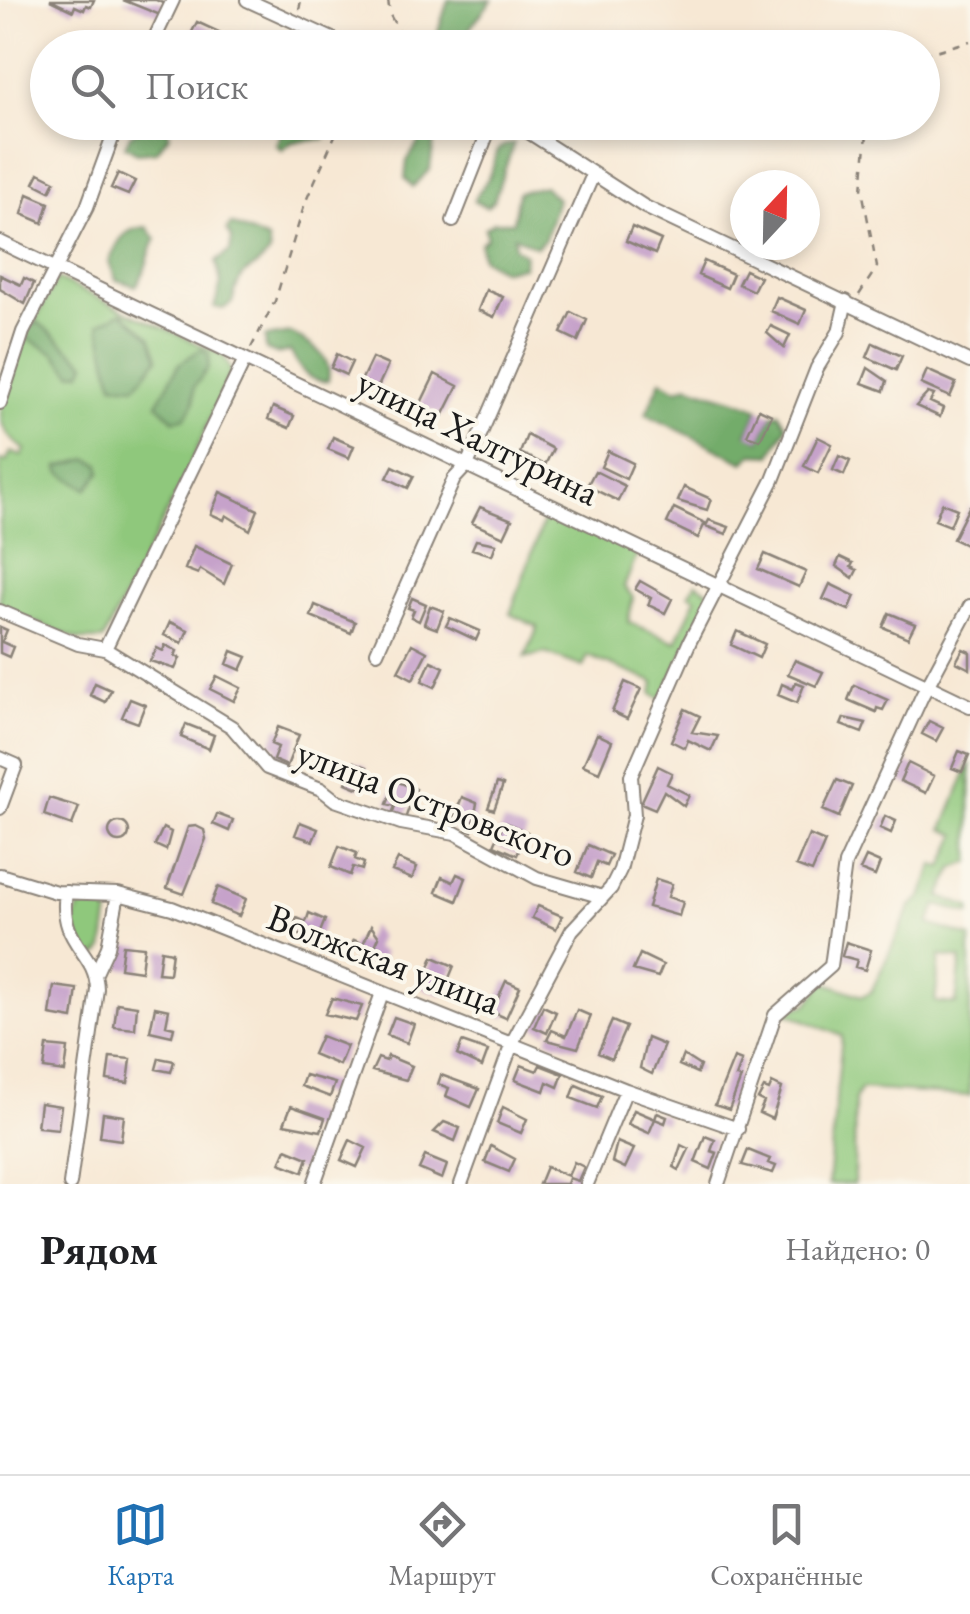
<!DOCTYPE html>
<html lang="ru">
<meta charset="utf-8">
<style>
:root{--surface:#fff;--page:#f6f6f6;--text:#202124;--muted:#757577;--line:#e0e0e0;--accent:#1f6fb2}
body{margin:0;font-family:"EB Garamond",serif;background:var(--page);color:var(--text)}
.compass{position:absolute;left:730px;top:170px;width:90px;height:90px;border-radius:50%;background:var(--surface);box-shadow:0 5px 15px #0003;rotate:22deg}
.list{margin:0;padding:0;list-style:none}
h2{display:flex;justify-content:space-between;align-items:center;height:130px;margin:0;padding:0 40px;font-size:42px}
h2 small{font-size:32px;font-weight:400;color:var(--muted)}
.icon{flex:none;width:55px;height:55px;fill:none;stroke:currentColor;stroke-width:2;stroke-linecap:round;stroke-linejoin:round}
.map{position:relative;flex:none;width:970px;height:1184px;overflow:hidden}
.search{position:absolute;background:var(--surface);box-shadow:0 5px 15px #0003;left:30px;right:30px;top:30px;height:110px;display:flex;align-items:center;gap:25px;box-sizing:border-box;padding:0 35px;border-radius:55px;color:var(--muted);font-size:38px}
.sheet{height:290px;background:var(--surface)}
nav{display:flex;justify-content:space-around;align-items:center;box-sizing:border-box;height:140px;border-top:2px solid var(--line);background:var(--surface);font-size:28px;color:var(--muted)}
nav a{display:grid;justify-items:center;gap:5px}
nav .on{color:var(--accent)}
.map>svg:first-child{display:block}
.green{fill:#8fc87b;stroke:#56724c;stroke-width:2.5;fill-rule:evenodd}
.forest{fill:#73ac6b;stroke:#486444;stroke-width:2.5}
.building{fill:#c6a2ca}
.lines{fill:none;stroke-linecap:round;stroke-linejoin:round}
.minor-casing{stroke:#8a8278;stroke-width:16}
.path{stroke:#8a8278;stroke-width:2.5;stroke-dasharray:8 8;stroke-linecap:butt}
.minor{stroke:#fff;stroke-width:12}
.labels{text-anchor:middle;stroke-width:8;stroke-linejoin:round;paint-order:stroke}
.street-label{font-size:38px;fill:#1c1c1c;stroke:#fbf7ec}
</style>
<div class="map">
<svg width="970" height="1184" viewBox="0 0 970 1184">
<rect width="100%" height="100%" fill="#fbf7ec"/>
<filter id="ink" filterUnits="userSpaceOnUse"><feTurbulence type="fractalNoise" baseFrequency=".01" numOctaves="2"/><feDisplacementMap in="SourceGraphic" scale="20" xChannelSelector="R" yChannelSelector="G"/><feConvolveMatrix kernelMatrix="1 2 1 2 8 2 1 2 1" color-interpolation-filters="sRGB"/></filter>
<filter id="wash" filterUnits="userSpaceOnUse"><feTurbulence type="fractalNoise" baseFrequency=".0048" numOctaves="4" result="noise"/><feDisplacementMap in="SourceGraphic" scale="40" xChannelSelector="R" yChannelSelector="G"/><feGaussianBlur stdDeviation="2.25" result="paint"/><feColorMatrix in="noise" values="0 0 0 0 0 0 0 0 0 0 0 0 0 0 0 0 0 1.4 0 .05"/><feComposite in="paint" operator="in"/></filter>
<g filter="url(#wash)">
<rect width="100%" height="100%" fill="#f7e8d4"/>
<path class="green" d="M57,279L223,355L231,371L186,475L103,640H79L0,608V460L6,462L11,452L22,456L25,449C17,445 1,431 1,416C3,373 38,317 57,279Z
M547,511L638,553L624,587L633,597L628,622L676,642L696,598L689,594L696,583L711,593L662,699L652,694L654,682L588,656L583,667L545,653L525,658L538,627L510,614Z
M970,763V862L954,868L940,897L970,907V914L937,905L929,924L970,937V1096L861,1089L855,1099L854,1184H828L842,1036L781,1010L807,1005L824,982L862,996L871,992L911,906L922,897L934,865L943,867L957,835L943,829ZM940,956L961,959L956,1004L935,1002Z
M96,901L109,912L103,950L92,961L71,925L83,902Z"/>
<path class="forest" d="M448,0H492L458,43L460,47H433Z
M285,123H318L326,130L324,139L292,142L282,150L276,145Z
M387,123L445,126L435,133L430,169L413,187L405,178L407,161L421,139C409,133 399,138 387,131Z
M147,126H167L169,135L157,151L137,153L125,146L130,135Z
M514,143L494,200L487,207L474,201C478,191 488,181 491,172C498,156 491,147 514,143Z
M544,186L557,199L545,239L536,247L514,236L515,248L525,254L523,267L502,270L482,258L480,243L487,238L485,228L494,222H513L518,192Z
M231,224L268,240L270,253C250,277 242,262 232,303L223,309L214,307L221,283L216,262L230,251L232,238L227,230Z
M147,227L156,239C147,253 147,274 136,286L116,280L109,262C118,241 123,228 147,227Z
M122,312L151,337L158,358L136,386L113,384L99,324Z
M38,322L86,363L82,372L72,373L54,353L27,338L29,329Z
M291,333C310,344 334,356 328,381C308,384 298,367 290,351L276,354L266,350L265,337Z
M201,349L209,354L208,368L194,387V403L186,417L174,420L157,404L179,364Z
M661,380L677,389L688,385C713,395 736,397 759,409L747,434L760,440L772,415L779,413L787,426L771,455L753,454L744,462L646,414Z
M88,459L100,464L101,472L87,489L61,473L58,467Z"/>
<g id="blocks">
<path class="building" d="M50,0H94L91,7L86,5L84,10L75,6L73,11Z
M123,0H156L165,4L160,15Z
M197,22L219,32L213,44L191,34Z
M39,173L55,181L50,191L34,183Z
M118,173L135,181L128,195L111,188Z
M28,194L49,203L43,223L22,214Z
M632,227L661,240L655,254L626,241Z
M704,261L733,274L727,288L698,275Z
M745,270L760,277L753,291L738,284Z
M0,275L21,285L24,278L34,283L25,304L0,289Z
M486,290L503,297L494,317L478,310Z
M777,297L806,310L800,324L771,311Z
M571,312L587,320L578,341L561,333Z
M771,326L790,335L784,348L767,333Z
M873,343L902,356L896,370L867,357Z
M337,354L352,362L346,375L331,368Z
M372,358L388,365L377,389L361,381Z
M868,368L887,381L884,391L862,383Z
M927,370L956,383L950,397L921,384Z
M435,374L458,386L443,416L420,405Z
M928,393L934,395L930,402L943,408L940,417L916,406Z
M273,407L294,416L289,428L268,419Z
M759,409L772,415L760,440L747,435Z
M527,435L553,449L545,465L520,453Z
M333,437L354,446L349,458L328,449Z
M818,437L832,444L818,473L804,466Z
M608,451L633,463L626,479L601,467Z
M839,456L850,461L844,475L833,470Z
M393,466L414,476L408,488L387,478Z
M595,471L625,486L618,501L587,486Z
M684,487L711,499L707,510L678,501Z
M220,492L258,510L250,530L226,515L224,520L211,514Z
M942,503L957,509L950,526L935,520Z
M970,505V541L968,546L953,539Z
M480,507L512,520L504,537L472,523Z
M674,508L705,523L698,538L667,523Z
M709,520L729,527L726,534L706,526Z
M476,540L496,544L492,555L472,549Z
M194,546L232,564L224,584L200,569L198,574L185,569Z
M765,554L806,572L799,587L758,569Z
M840,557L853,563L851,567L857,570L853,578L836,566Z
M640,581L672,599L665,613L648,605L651,598L635,589Z
M830,584L855,596L849,610L823,599Z
M412,598L426,604L419,621L411,617L414,610L408,608Z
M315,605L355,622L351,633L311,616Z
M430,606L444,611L437,629L424,624Z
M889,613L915,624L908,638L883,627Z
M450,618L480,631L476,640L446,626Z
M170,622L188,630L182,643L164,635Z
M0,627L7,630L2,642L13,647L9,657L0,653Z
M737,631L765,644L759,658L731,645Z
M412,644L427,652L413,679L398,671Z
M165,645L177,651L175,656L180,658L175,669L150,661L157,648L163,651Z
M963,649L970,652V669L956,662Z
M232,651L247,657L241,670L227,664Z
M795,660L823,672L816,686L788,674Z
M431,661L444,667L435,687L422,681Z
M217,676L241,688L234,701L210,689Z
M625,682L641,689L627,719L612,712Z
M796,682L804,685L797,703L778,695L782,684L793,689Z
M95,683L111,690L105,702L90,695Z
M854,685L888,700L883,710L877,708L876,712L848,700Z
M130,699L145,705L138,723L122,717Z
M685,709L700,716L692,732L718,736L711,751L688,740L685,748L671,741Z
M844,718L866,723L862,733L841,725Z
M929,721L943,728L936,741L922,734Z
M186,724L214,735L209,749L181,737Z
M278,727L299,735L287,766L273,760L278,747L271,744Z
M597,734L612,741L599,772L583,765Z
M959,751L969,755L962,772L952,768Z
M354,762L367,767L358,788L346,783Z
M908,763L934,776L926,793L900,781Z
M658,766L672,773L667,784L689,795L684,806L664,791L655,809L641,803Z
M837,780L852,786L839,817L823,810Z
M396,781L416,789L405,819L392,814L395,806L387,804Z
M497,783L503,785L494,810L488,808Z
M462,797L477,803L472,831L467,829L465,834L450,827Z
M49,798L79,807L72,825L44,815Z
M217,814L233,820L229,831L213,824Z
M885,816L896,821L891,833L880,828Z
M109 832a10 10 0 1 1 20 0a10 10 0 1 1-20 0Z
M300,822L318,829L313,841L295,835Z
M504,822L527,832L517,855L494,845Z
M196,826L204,830L206,839L184,894L167,888L188,827Z
M163,828L171,832L166,850L155,845Z
M809,835L825,842L812,872L796,866Z
M588,845L611,855L606,866L597,862L591,878L577,872Z
M339,846L357,853L355,859L364,863L362,870L353,867L350,875L331,867Z
M866,857L880,863L875,876L860,870Z
M398,859L417,867L412,879L392,871Z
M457,874L466,878L457,901L436,892L442,877L453,882Z
M656,879L672,884L668,897L683,902L679,916L648,907Z
M218,887L246,899L239,916L211,904Z
M538,906L562,916L556,929L532,918Z
M309,913L325,920L316,942L291,931L297,918L306,922Z
M371,926L379,937L374,948L384,953L377,969L347,955L354,940L363,944Z
M846,942L871,950L865,970L855,967L857,960L842,956Z
M123,945L144,947L141,971L120,968Z
M161,950L172,952L169,974L158,973Z
M640,954L663,965L658,977L633,970Z
M433,957L454,966L442,995L421,987Z
M506,981L520,987L506,1018L492,1012Z
M54,986L77,989L73,1019L50,1015Z
M332,998L362,1006L356,1021L325,1014Z
M117,1003L137,1006L135,1029L114,1027Z
M543,1006L556,1012L547,1033L534,1027Z
M155,1007L169,1010L166,1025L174,1027L172,1036L150,1031Z
M577,1010L591,1016L578,1048L547,1040L552,1030L566,1036Z
M394,1017L414,1024L407,1043L387,1035Z
M612,1021L626,1027L612,1059L598,1053Z
M321,1036L347,1046L339,1065L313,1054Z
M647,1038L664,1045L652,1074L640,1068Z
M462,1042L488,1051L482,1067L457,1055Z
M47,1046L68,1048L65,1072L44,1069Z
M683,1055L700,1066L697,1073L679,1065Z
M388,1056L412,1066L406,1080L372,1071L378,1058L386,1061Z
M110,1057L131,1059L128,1083L107,1080Z
M159,1058L174,1061L171,1072L156,1069Z
M734,1058L742,1061L736,1077L741,1078L729,1110L715,1105Z
M521,1065L537,1071L540,1065L563,1074L558,1087L547,1082L544,1091L515,1080Z
M305,1075L335,1083L330,1097L301,1086Z
M441,1075L479,1089L471,1107L446,1096L449,1088L438,1084Z
M772,1083L782,1088L772,1119L759,1113L764,1102L758,1099L764,1088L769,1090Z
M576,1085L602,1096L597,1108L571,1098Z
M40,1103L61,1106L58,1129L37,1127Z
M291,1106L325,1118L321,1131L284,1124Z
M503,1107L527,1119L521,1133L497,1123Z
M634,1110L655,1119L657,1113L667,1117L665,1123L655,1119L649,1133L628,1124Z
M103,1113L124,1116L121,1140L100,1137Z
M444,1122L460,1128L455,1141L434,1132Z
M705,1136L715,1140L711,1151L717,1153L711,1169L695,1162Z
M350,1140L366,1148L357,1167L341,1160Z
M617,1142L634,1149L625,1168L612,1162Z
M681,1145L689,1149L679,1170L674,1167Z
M491,1146L515,1159L509,1172L485,1162Z
M286,1149L308,1158L303,1172L280,1163Z
M748,1150L770,1159L768,1163L776,1166L773,1173L742,1165Z
M425,1156L447,1165L442,1179L419,1169Z
M574,1162L584,1167L578,1181L569,1178L567,1184H539L546,1167L568,1176Z"/>
</g>
</g>
<g filter="url(#ink)">
<use href="#blocks" fill-opacity="0" stroke="#8a8278" stroke-width="2.5"/>
<g class="lines">
<defs>
<path id="minor" d="M247,0L352,48
M150,48L173,0
M505,122L530,133L645,207L970,362
M453,221L492,122
M0,242L970,706
M0,403L23,332L87,207L118,122
M0,611L78,644L105,649L232,727L267,768L321,789L335,800L401,823L455,833L537,878L599,896
M105,649L245,359
M377,652L454,479L467,465L592,177
M0,758L16,765L0,808
M0,875L56,892L118,894L172,908L626,1090L738,1129
M66,892C58,945 96,950 97,989L70,1184
M96,973L108,947L118,894
M314,1184L382,993
M461,1184L513,1041L572,930L611,888L620,870L634,815L631,776L690,641L773,480L817,368L839,332L846,301
M587,1184L626,1090
M718,1184L775,1015L831,966L845,864L922,696L970,606"/>
</defs>
<use href="#minor" class="minor-casing"/>
<path class="path" d="M388,0L390,15L408,48
M299,10L301,0
M922,55L970,41
M859,295L877,267L862,190L868,122
M251,348L275,301L305,203L341,122"/>
<use href="#minor" class="minor"/>
</g>
</g>
<g class="labels">
<g class="street-label">
<text transform="translate(478 437) rotate(26)" y="13">улица Халтурина</text>
<text transform="translate(436 803) rotate(21)" y="13">улица Островского</text>
<text transform="translate(384 959) rotate(21)" y="13">Волжская улица</text>
</g>
</g>
</svg>
<svg class="compass" viewBox="-18 -18 36 36"><path d="M0-13l5 13h-10z" fill="#e53935"/><path d="M0 13l5-13h-10z" fill="#757577"/></svg>
<div class="search"><svg class="icon" aria-label="search" viewBox="0 0 24 24"><circle cx="10" cy="10" r="6"/><path d="M15 15l6 6"/></svg>Поиск</div>
</div>
<section class="sheet">
<h2>Рядом<small>Найдено: 0</small></h2>
<ul class="list">
</ul>
</section>
<nav>
<a class="on"><svg class="icon" aria-label="map" viewBox="0 0 24 24"><path d="M3 6l6-2 6 2 6-2v14l-6 2-6-2-6 2zM9 4v14M15 6v14"/></svg>Карта</a>
<a><svg class="icon" aria-label="directions" viewBox="0 0 24 24"><path d="M12 3l9 9-9 9-9-9zM9 14v-3h6M13 9l2 2-2 2"/></svg>Маршрут</a>
<a><svg class="icon" aria-label="saved" viewBox="0 0 24 24"><path d="M7 4h10v16l-5-4-5 4z"/></svg>Сохранённые</a>
</nav>
